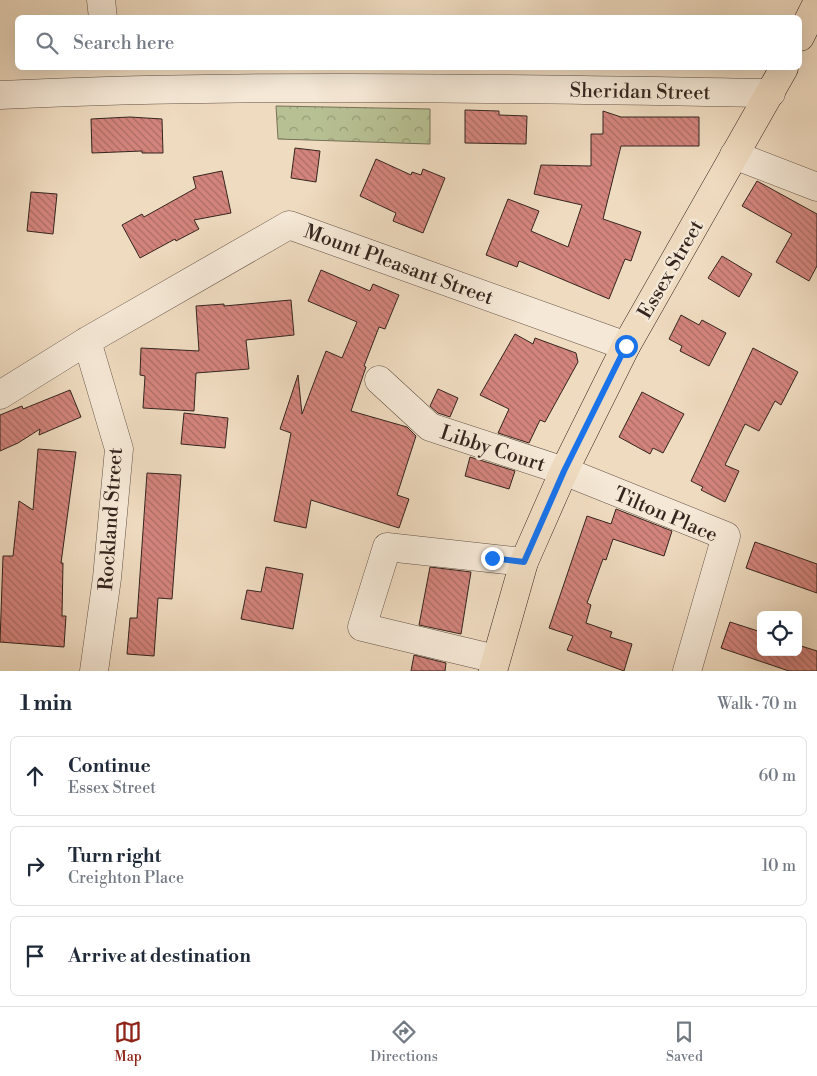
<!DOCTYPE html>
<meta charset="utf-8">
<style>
:root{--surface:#fff;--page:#f2f2f3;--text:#1f2937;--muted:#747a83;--line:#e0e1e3;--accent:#8f2418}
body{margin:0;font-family:"Libre Bodoni",serif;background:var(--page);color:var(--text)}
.controls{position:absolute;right:15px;bottom:15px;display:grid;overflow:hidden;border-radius:8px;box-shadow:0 5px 20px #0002}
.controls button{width:45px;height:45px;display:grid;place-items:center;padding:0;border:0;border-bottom:1px solid var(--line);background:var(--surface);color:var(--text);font:25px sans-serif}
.stop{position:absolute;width:15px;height:15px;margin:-11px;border:4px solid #1a73e8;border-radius:50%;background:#fff}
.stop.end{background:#1a73e8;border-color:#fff;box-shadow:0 1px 5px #0008}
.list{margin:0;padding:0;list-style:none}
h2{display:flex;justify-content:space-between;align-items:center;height:65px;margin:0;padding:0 20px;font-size:21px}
h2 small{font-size:16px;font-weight:400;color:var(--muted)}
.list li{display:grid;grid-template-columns:32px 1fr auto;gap:15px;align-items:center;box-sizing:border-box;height:80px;margin:0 10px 10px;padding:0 10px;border:1px solid var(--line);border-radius:8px}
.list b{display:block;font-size:19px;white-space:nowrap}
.list p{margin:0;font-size:16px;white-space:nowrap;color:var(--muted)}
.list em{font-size:16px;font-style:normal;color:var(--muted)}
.icon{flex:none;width:28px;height:28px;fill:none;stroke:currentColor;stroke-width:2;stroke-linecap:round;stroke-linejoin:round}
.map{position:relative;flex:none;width:817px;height:671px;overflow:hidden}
.search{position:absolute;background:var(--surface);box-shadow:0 5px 20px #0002;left:15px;right:15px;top:15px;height:55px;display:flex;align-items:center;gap:12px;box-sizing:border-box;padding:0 18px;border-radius:8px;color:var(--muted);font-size:19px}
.sheet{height:335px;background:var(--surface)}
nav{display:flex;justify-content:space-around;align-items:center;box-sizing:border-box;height:70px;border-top:1px solid var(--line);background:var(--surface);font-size:14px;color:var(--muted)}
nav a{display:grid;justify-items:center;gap:2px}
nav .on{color:var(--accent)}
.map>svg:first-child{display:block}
.park{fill:url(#park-crowns);stroke:#767258}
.building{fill:url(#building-back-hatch);stroke:#35251e}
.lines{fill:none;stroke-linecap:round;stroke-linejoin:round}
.minor-casing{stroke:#645246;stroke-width:29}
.major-casing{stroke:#35251e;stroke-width:29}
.minor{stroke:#f5e8d6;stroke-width:28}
.major{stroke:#efdbc0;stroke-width:28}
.route{stroke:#1a73e8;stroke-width:6}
.labels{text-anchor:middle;stroke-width:5;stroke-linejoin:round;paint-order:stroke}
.street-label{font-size:20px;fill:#35251e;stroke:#f5e8d6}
</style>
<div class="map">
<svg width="817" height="671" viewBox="0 0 817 671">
<defs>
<pattern id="park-crowns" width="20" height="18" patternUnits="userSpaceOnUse" patternTransform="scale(1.25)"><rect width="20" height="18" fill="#b7c093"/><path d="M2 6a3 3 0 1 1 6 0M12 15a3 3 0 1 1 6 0" fill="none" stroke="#969c77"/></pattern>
<pattern id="building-back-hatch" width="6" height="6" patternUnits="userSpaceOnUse" patternTransform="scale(1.25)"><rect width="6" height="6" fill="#d3847c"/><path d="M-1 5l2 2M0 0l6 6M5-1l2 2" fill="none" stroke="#ac6c65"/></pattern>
</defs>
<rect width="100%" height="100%" fill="#efdbc0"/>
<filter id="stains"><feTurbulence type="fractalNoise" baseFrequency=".004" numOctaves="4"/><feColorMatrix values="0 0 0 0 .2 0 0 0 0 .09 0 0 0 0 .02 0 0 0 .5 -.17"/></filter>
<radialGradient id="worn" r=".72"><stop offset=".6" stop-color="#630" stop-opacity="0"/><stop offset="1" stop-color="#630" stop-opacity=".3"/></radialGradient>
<path class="park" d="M276,106L430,109V144L278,139Z"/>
<path class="building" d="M465,110L499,111V115L527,116L526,144L465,143Z
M603,111L621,117H699V146H621L603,219L641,232L631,261L625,259L609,299L519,261L517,267L486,255L508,199L539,211L531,231L568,247L582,205L534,194L541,165L591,166V134H603Z
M130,117L162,119L163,153H142V151L92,153L91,119Z
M295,148L320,151L316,182L291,178Z
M376,159L411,175L412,172L421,175L423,169L445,178L423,233L393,221L396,213L360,196Z
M222,171L231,213L194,220L199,229L176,241L175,239L140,258L122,225L142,214L144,217L196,188L193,177Z
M757,181L817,214V266L809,281L776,262L792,234L742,206Z
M31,192L57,194L53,234L27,231Z
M722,256L752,274L739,297L708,278Z
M321,270L370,291L373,284L399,295L385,329L379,327L364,366L366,367L351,411L407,427L416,436L397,495L409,499L399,528L311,500L306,528L274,521L291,433L280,429L298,375L302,414L326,351L342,358L357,322L308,301Z
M291,300L294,335L246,340L249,369L196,373L194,411L143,408L145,376L140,375L141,348L199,351L196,306L224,304V306Z
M681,315L699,325L702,320L726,333L709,366L680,351L682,346L669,339Z
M515,334L533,344L535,338L576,353L578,362L545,422L540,420L529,443L498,433L509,409L480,395Z
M753,348L798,372L781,405L775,401L759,431L745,424L725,465L739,471L725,502L701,490L703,487L691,481Z
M438,389L458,398L450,417L438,413L430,406Z
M70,390L81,417L39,435L40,429L18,443L0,451V415L22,406L23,409Z
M642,392L684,414L663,453L653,448L650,454L619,437Z
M184,413L228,418L225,448L181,444Z
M38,449L76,452L61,563H63L62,616H66L64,647L0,642L3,556H13L19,501L33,510Z
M470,457L515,471L509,489L465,476Z
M147,473L181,475L172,599L158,598L154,656L127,654L130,618H137Z
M616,509L672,531L664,556L613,539L606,560L603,559L587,603L591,605L586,623L612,632L610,637L632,644L624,671L567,650L573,636L549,628L587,516L611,524Z
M755,542L817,564V593L746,568Z
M266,567L303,574L293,629L241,619L247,590L261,592Z
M430,567L471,572L461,634L419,625Z
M730,622L761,632V652H798V645L817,651V671H789L721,648Z
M414,655L446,663L445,671H411Z"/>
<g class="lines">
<defs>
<path id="minor" d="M101,0L103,18
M0,95C257,83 514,89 771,93
M734,155L817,187
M87,341L119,449L107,578L94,671
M379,380L430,427L564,471L726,536L687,671
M0,395L87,341L289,225L626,346
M496,659L362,627L387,547L524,562"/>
<path id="major" d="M800,37L817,3
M493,671L524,562L564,471L626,346L784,68"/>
</defs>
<use href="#minor" class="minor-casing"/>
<use href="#major" class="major-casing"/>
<use href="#minor" class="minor"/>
<use href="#major" class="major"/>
</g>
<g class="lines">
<path class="route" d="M492,558L524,562L564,471L626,346"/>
</g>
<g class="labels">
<g class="street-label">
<text transform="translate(640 91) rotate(1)" y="7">Sheridan Street</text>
<text transform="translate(399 264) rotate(20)" y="7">Mount Pleasant Street</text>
<text transform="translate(670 269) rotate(-60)" y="7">Essex Street</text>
<text transform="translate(493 448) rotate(18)" y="7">Libby Court</text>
<text transform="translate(666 514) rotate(23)" y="7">Tilton Place</text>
<text transform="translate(110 519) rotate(-86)" y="7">Rockland Street</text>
</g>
</g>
<rect width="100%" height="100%" filter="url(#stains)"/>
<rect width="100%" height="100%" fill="url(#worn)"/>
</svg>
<div class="controls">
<button><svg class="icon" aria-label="locate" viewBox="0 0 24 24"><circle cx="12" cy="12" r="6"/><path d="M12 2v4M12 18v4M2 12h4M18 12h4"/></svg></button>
</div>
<div class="stop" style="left:626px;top:346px"></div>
<div class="stop end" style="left:492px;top:558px"></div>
<div class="search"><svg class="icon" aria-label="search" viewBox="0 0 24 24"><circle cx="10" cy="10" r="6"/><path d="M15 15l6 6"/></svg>Search here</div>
</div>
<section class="sheet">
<h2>1 min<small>Walk · 70 m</small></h2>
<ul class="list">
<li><svg class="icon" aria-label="ahead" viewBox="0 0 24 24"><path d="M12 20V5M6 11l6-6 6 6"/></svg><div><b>Continue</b><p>Essex Street</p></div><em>60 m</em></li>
<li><svg class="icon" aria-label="right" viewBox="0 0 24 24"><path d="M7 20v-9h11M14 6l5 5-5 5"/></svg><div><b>Turn right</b><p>Creighton Place</p></div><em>10 m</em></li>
<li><svg class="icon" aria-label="arrive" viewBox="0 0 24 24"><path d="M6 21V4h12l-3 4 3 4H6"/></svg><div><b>Arrive at destination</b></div></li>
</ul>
</section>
<nav>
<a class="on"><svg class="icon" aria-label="map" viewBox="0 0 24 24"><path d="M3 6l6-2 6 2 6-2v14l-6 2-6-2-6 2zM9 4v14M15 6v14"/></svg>Map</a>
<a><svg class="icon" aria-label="directions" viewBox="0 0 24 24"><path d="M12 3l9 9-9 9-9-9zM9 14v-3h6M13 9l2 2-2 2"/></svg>Directions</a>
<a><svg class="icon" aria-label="saved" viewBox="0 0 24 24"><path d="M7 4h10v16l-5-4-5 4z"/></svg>Saved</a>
</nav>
